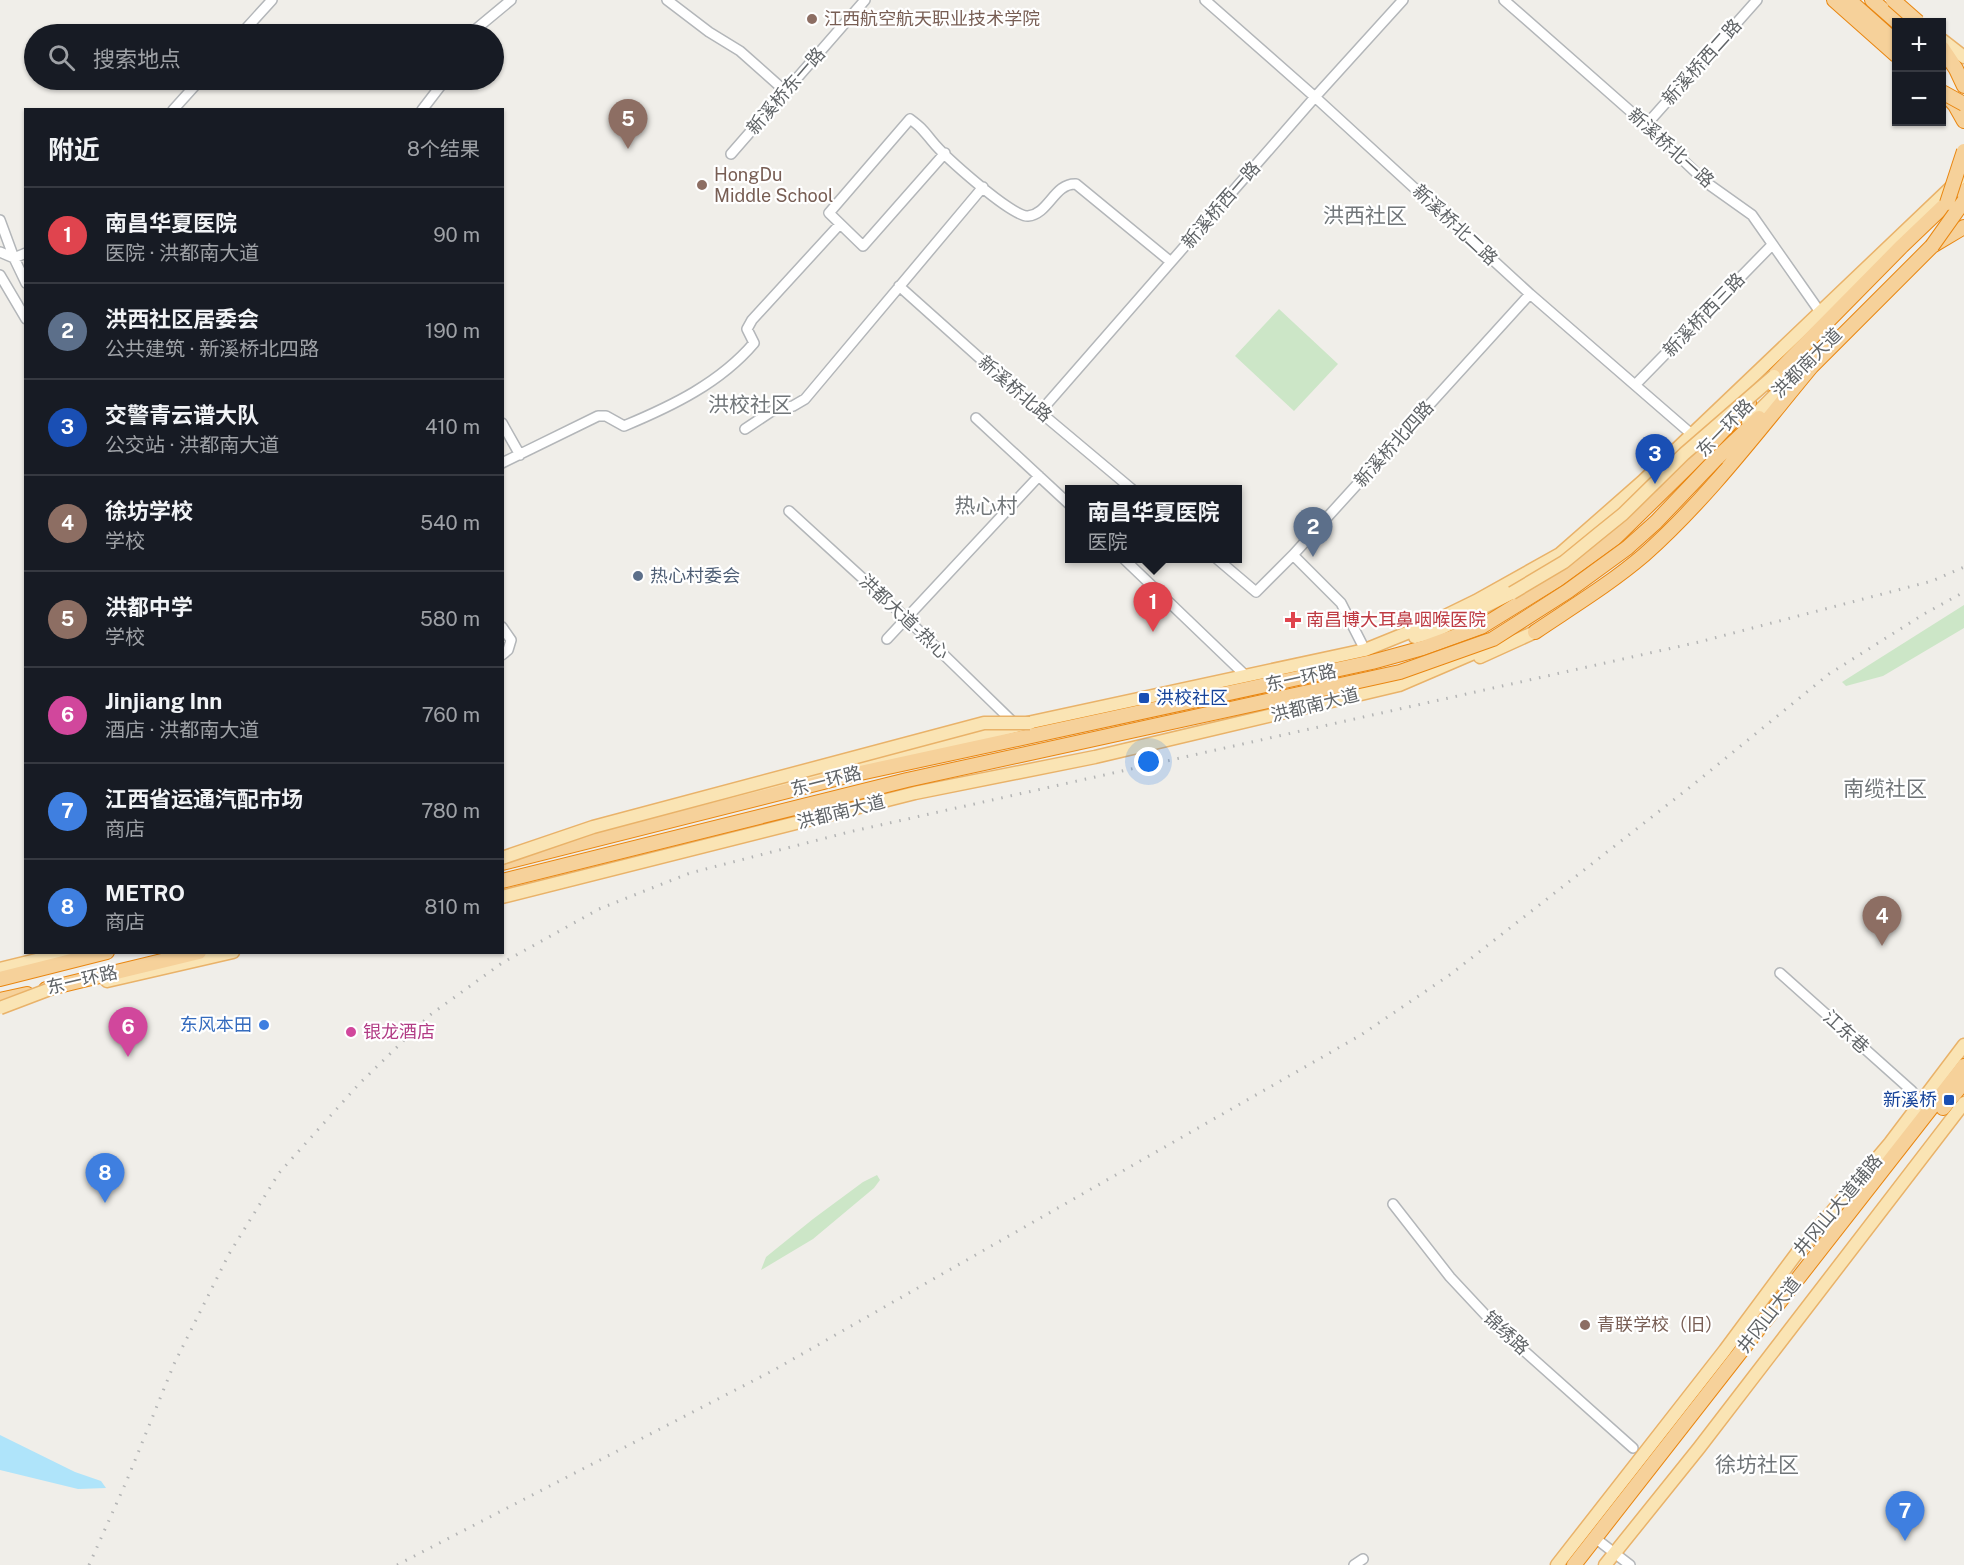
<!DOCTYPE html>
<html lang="zh">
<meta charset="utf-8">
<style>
:root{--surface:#171b24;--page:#20242c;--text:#f1f3f6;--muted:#9ea1a6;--line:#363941;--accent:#de414b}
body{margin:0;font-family:"Public Sans","Noto Sans SC",sans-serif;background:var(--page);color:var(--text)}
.controls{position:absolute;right:18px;top:18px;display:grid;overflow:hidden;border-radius:0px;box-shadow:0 2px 4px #0004}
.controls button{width:54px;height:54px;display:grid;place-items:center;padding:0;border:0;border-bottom:2px solid var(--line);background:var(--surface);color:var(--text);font:30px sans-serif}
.you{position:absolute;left:1149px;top:762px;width:21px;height:21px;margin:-15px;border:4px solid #fff;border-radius:50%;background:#1a73e8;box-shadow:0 0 0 9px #1a73e833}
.badge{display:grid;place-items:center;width:39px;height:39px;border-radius:50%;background:var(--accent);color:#fff;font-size:20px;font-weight:700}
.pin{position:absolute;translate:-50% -50px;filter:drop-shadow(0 2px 3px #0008)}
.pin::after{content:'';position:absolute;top:32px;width:21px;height:18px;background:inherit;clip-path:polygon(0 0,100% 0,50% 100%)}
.popup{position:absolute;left:1065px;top:485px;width:177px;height:78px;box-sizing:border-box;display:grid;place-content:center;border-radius:0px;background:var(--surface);filter:drop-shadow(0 2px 4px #0005);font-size:20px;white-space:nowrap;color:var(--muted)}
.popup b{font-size:22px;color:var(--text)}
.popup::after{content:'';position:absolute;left:50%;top:100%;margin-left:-12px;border:12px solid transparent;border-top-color:var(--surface)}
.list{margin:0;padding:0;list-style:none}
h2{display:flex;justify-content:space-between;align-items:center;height:78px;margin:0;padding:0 24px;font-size:26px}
h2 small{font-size:20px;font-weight:400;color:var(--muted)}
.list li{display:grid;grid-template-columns:39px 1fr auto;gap:18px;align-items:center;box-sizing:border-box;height:96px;padding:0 24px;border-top:2px solid var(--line)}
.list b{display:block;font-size:22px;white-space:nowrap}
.list p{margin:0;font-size:20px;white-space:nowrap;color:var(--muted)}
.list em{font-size:20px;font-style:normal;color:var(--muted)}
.icon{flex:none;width:33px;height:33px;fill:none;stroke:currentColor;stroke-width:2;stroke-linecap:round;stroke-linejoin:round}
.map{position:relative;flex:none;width:1964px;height:1565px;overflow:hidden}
.search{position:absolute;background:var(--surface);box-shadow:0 2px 4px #0004;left:24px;top:24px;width:480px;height:66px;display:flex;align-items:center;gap:15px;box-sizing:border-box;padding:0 21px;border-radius:33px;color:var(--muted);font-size:22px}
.panel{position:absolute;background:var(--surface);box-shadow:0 2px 4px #0004;left:24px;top:108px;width:480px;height:846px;border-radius:0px}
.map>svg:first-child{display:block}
.green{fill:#cce6c7}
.water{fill:#afe4fa}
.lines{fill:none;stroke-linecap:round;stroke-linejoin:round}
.minor-casing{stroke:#b3b6b9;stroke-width:12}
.major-casing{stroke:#e9b269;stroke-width:15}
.highway-casing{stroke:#e98610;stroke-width:16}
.minor{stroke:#fff;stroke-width:9}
.major{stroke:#fae4b4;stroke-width:12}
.highway{stroke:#f6d19a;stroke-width:14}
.rail{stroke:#b4b5b5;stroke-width:3;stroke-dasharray:1.5 8;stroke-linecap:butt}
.major-bridge-casing{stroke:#e9b269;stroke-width:15;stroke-linecap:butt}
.highway-bridge-casing{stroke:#e98610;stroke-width:16;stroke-linecap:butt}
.major-bridge{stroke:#fae4b4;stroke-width:12}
.highway-bridge{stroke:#f6d19a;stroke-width:14}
.education-dot{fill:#8d6e63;stroke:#fff;stroke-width:2}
.service-dot{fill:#5c6f8a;stroke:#fff;stroke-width:2}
.health-dot{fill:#e0444e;stroke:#fff;stroke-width:2}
.transit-dot{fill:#1a4fb4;stroke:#fff;stroke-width:2}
.shop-dot{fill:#3f7fe0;stroke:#fff;stroke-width:2}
.hotel-dot{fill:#d1479c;stroke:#fff;stroke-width:2}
.labels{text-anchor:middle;stroke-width:4.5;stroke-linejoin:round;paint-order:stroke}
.education-label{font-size:18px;fill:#785e54;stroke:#fff;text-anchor:start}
.street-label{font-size:18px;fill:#606467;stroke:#fff}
.service-label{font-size:18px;fill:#4e5e75;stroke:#fff;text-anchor:start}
.health-label{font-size:18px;fill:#be3a42;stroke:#fff;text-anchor:start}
.transit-label{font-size:18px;fill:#164399;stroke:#fff;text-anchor:start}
.shop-label{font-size:18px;fill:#366cbe;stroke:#fff;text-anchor:end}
.hotel-label{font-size:18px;fill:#b23c85;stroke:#fff;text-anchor:start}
.quarter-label{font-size:21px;fill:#717679;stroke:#fff}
</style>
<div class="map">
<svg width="1964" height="1565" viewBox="0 0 1964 1565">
<rect width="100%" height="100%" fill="#f0eee9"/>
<path class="green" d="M1279,309L1338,364L1294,411L1235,356Z
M1964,605V628L1883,676L1846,686L1842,682Z
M877,1175L880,1180L874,1188L813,1239L761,1270L766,1257L813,1219L863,1182Z"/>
<path class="water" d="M0,1435L75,1472L101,1481L106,1488L78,1489L0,1470Z"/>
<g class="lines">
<defs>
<path id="minor" d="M667,0L709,32L740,51L785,91
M1205,0L1315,97L1530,294L1696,438
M1504,0L1646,125L1707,183L1752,215L1820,312
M241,34L272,0
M470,34L511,0
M173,110L200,80
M422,110L445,80
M1646,125L1757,0
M945,153L863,246L829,213L910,119C922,128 923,130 932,141C944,156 1013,218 1028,216C1049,214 1054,183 1076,184L1171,262
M731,154L865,0
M0,220L14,258L26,283
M0,252L14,258L26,253
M0,275L26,319
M899,286L1040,412L1133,490
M1635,385L1772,245
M1040,412L1315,97L1403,0
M976,418L1069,504
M502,423L520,455
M745,429L772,411L793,406L805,399L983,187
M502,463L598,416H606L624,426C672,406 720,383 754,343L747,329L752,320L840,224
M789,511L906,618L1016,725
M1293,555L1341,603L1365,650
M1123,558L1246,676
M1216,558L1256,592L1293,555L1530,294
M502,627L511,640L508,650L502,655
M887,639L1039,476
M1780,973L1912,1091
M1393,1204L1450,1277L1493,1323L1633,1448
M1595,1538L1630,1565
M1354,1565L1363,1559"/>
<path id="major" d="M1942,40L1964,57
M1748,422L1812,358
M1415,637L1434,632L1512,593
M1480,657L1535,632
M681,811L1032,722L1365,650L1429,624L1476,601L1560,554L1642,482L1964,175
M502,897L915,793L1095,757L1399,685L1476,652L1490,643
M0,969L69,952
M107,981L233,952
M1557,1565L1725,1350L1797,1253L1890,1143L1964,1045
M1605,1565L1699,1448L1964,1103"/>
<path id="highway" d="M1834,0L1896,55
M1849,0L1896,42
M1872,0L1897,22
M1942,48L1956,69L1964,86
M1945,94L1955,105L1964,121
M1807,371L1932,246L1964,227
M1766,384L1902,246L1947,203L1964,191
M1717,458L1759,418
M1535,632C1572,607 1610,584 1644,555C1707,499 1758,431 1812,366
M502,863L851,775L1372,662L1423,648L1481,627L1557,580L1615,538L1707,448L1749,403
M0,979L107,952
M46,989L199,952
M0,1000L27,994
M1943,1108L1964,1082
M1574,1565L1964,1066"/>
</defs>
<use href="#minor" class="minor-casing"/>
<use href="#major" class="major-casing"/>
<use href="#highway" class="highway-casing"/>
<use href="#minor" class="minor"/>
<use href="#major" class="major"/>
<use href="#highway" class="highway"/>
<path class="rail" d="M89,1565L127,1480L174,1364L229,1254L279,1173L359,1084L430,1015L502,963L599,909L690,873L849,832L1699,642L1932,581L1964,567
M397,1565L774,1370L1361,1035L1451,974L1694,784L1829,674L1924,614L1964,592"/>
<defs>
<path id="major-bridge" d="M1512,593L1564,562L1597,535L1623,514L1684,454L1774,376
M502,858L593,827L984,723H1030
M0,1008L58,986"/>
<path id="highway-bridge" d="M1893,0L1918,22
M1942,92L1964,104
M1947,203L1964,151
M1932,246L1964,201
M502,881L907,780L1400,672L1493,639L1568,591L1627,548L1656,522L1717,458"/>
</defs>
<use href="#major-bridge" class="major-bridge-casing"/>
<use href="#highway-bridge" class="highway-bridge-casing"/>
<use href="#major-bridge" class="major-bridge"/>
<use href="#highway-bridge" class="highway-bridge"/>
</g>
<g class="education-dot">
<circle cx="812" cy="19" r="6"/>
<circle cx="702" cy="185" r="6"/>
<circle cx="1585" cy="1325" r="6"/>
</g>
<circle class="service-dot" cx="638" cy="576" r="6"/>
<path class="health-dot" d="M1290 611h6v6h6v6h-6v6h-6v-6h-6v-6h6z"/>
<g class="transit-dot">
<rect x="1138" y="692" width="12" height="12" rx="3"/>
<rect x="1943" y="1094" width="12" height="12" rx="3"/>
</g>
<circle class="shop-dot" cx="264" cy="1025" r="6"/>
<circle class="hotel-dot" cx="351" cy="1032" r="6"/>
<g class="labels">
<g class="education-label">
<text x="824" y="25">江西航空航天职业技术学院</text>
<text x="714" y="181">HongDu<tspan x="714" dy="21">Middle School</tspan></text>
<text x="1597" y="1331">青联学校（旧）</text>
</g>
<g class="street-label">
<text transform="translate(1702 62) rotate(-48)" y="6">新溪桥西二路</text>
<text transform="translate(786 91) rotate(-49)" y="6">新溪桥东一路</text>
<text transform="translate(1671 148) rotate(42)" y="6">新溪桥北一路</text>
<text transform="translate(1221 205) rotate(-49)" y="6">新溪桥西一路</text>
<text transform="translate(1455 225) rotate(43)" y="6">新溪桥北二路</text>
<text transform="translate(1704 315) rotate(-46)" y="6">新溪桥西三路</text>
<text transform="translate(1807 363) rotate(-45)" y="6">洪都南大道</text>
<text transform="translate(1015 389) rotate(41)" y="6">新溪桥北路</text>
<text transform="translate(1725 428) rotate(-46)" y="6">东一环路</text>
<text transform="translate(1394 444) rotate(-48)" y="6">新溪桥北四路</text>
<text transform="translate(904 617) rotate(43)" y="6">洪都大道-热心</text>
<text transform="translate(1301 678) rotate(-12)" y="6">东一环路</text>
<text transform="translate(1315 705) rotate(-14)" y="6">洪都南大道</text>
<text transform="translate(826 781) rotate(-14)" y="6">东一环路</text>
<text transform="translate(841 812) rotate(-14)" y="6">洪都南大道</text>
<text transform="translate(82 980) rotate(-13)" y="6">东一环路</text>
<text transform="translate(1846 1032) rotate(42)" y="6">江东巷</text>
<text transform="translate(1838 1205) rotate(-50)" y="6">井冈山大道辅路</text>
<text transform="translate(1769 1315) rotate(-52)" y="6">井冈山大道</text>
<text transform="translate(1506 1333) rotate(43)" y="6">锦绣路</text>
</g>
<g class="service-label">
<text x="650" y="582">热心村委会</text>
</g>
<g class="health-label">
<text x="1306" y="626">南昌博大耳鼻咽喉医院</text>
</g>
<g class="transit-label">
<text x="1156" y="704">洪校社区</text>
<text x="1937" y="1106" text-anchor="end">新溪桥</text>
</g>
<g class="shop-label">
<text x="252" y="1031">东风本田</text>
</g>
<g class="hotel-label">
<text x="363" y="1038">银龙酒店</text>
</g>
<g class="quarter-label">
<text x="1365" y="223">洪西社区</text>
<text x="750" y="412">洪校社区</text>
<text x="986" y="513">热心村</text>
<text x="1885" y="796">南缆社区</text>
<text x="1757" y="1472">徐坊社区</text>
</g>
</g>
</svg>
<div class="controls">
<button>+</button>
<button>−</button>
</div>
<div class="you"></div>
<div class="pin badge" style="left:1153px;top:632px;background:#e0444e">1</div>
<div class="popup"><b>南昌华夏医院</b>医院</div>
<div class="pin badge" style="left:1313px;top:557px;background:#5c6f8a">2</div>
<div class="pin badge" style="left:1655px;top:484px;background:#1a4fb4">3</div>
<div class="pin badge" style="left:1882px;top:946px;background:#8d6e63">4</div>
<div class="pin badge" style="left:628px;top:149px;background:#8d6e63">5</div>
<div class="pin badge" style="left:128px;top:1057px;background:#d1479c">6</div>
<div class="pin badge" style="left:1905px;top:1541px;background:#3f7fe0">7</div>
<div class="pin badge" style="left:105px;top:1203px;background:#3f7fe0">8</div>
<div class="search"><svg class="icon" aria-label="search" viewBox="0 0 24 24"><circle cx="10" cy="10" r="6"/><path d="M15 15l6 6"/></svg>搜索地点</div>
<section class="panel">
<h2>附近<small>8个结果</small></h2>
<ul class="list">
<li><span class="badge" style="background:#e0444e">1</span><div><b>南昌华夏医院</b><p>医院 · 洪都南大道</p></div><em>90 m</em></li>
<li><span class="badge" style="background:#5c6f8a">2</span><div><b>洪西社区居委会</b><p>公共建筑 · 新溪桥北四路</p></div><em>190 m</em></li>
<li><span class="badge" style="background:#1a4fb4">3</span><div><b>交警青云谱大队</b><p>公交站 · 洪都南大道</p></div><em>410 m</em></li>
<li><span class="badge" style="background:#8d6e63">4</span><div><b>徐坊学校</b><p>学校</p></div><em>540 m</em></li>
<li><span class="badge" style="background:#8d6e63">5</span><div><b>洪都中学</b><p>学校</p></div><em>580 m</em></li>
<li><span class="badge" style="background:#d1479c">6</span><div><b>Jinjiang Inn</b><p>酒店 · 洪都南大道</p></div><em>760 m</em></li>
<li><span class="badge" style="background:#3f7fe0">7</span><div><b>江西省运通汽配市场</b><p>商店</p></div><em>780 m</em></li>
<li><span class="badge" style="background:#3f7fe0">8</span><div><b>METRO</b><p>商店</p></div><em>810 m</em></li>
</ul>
</section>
</div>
